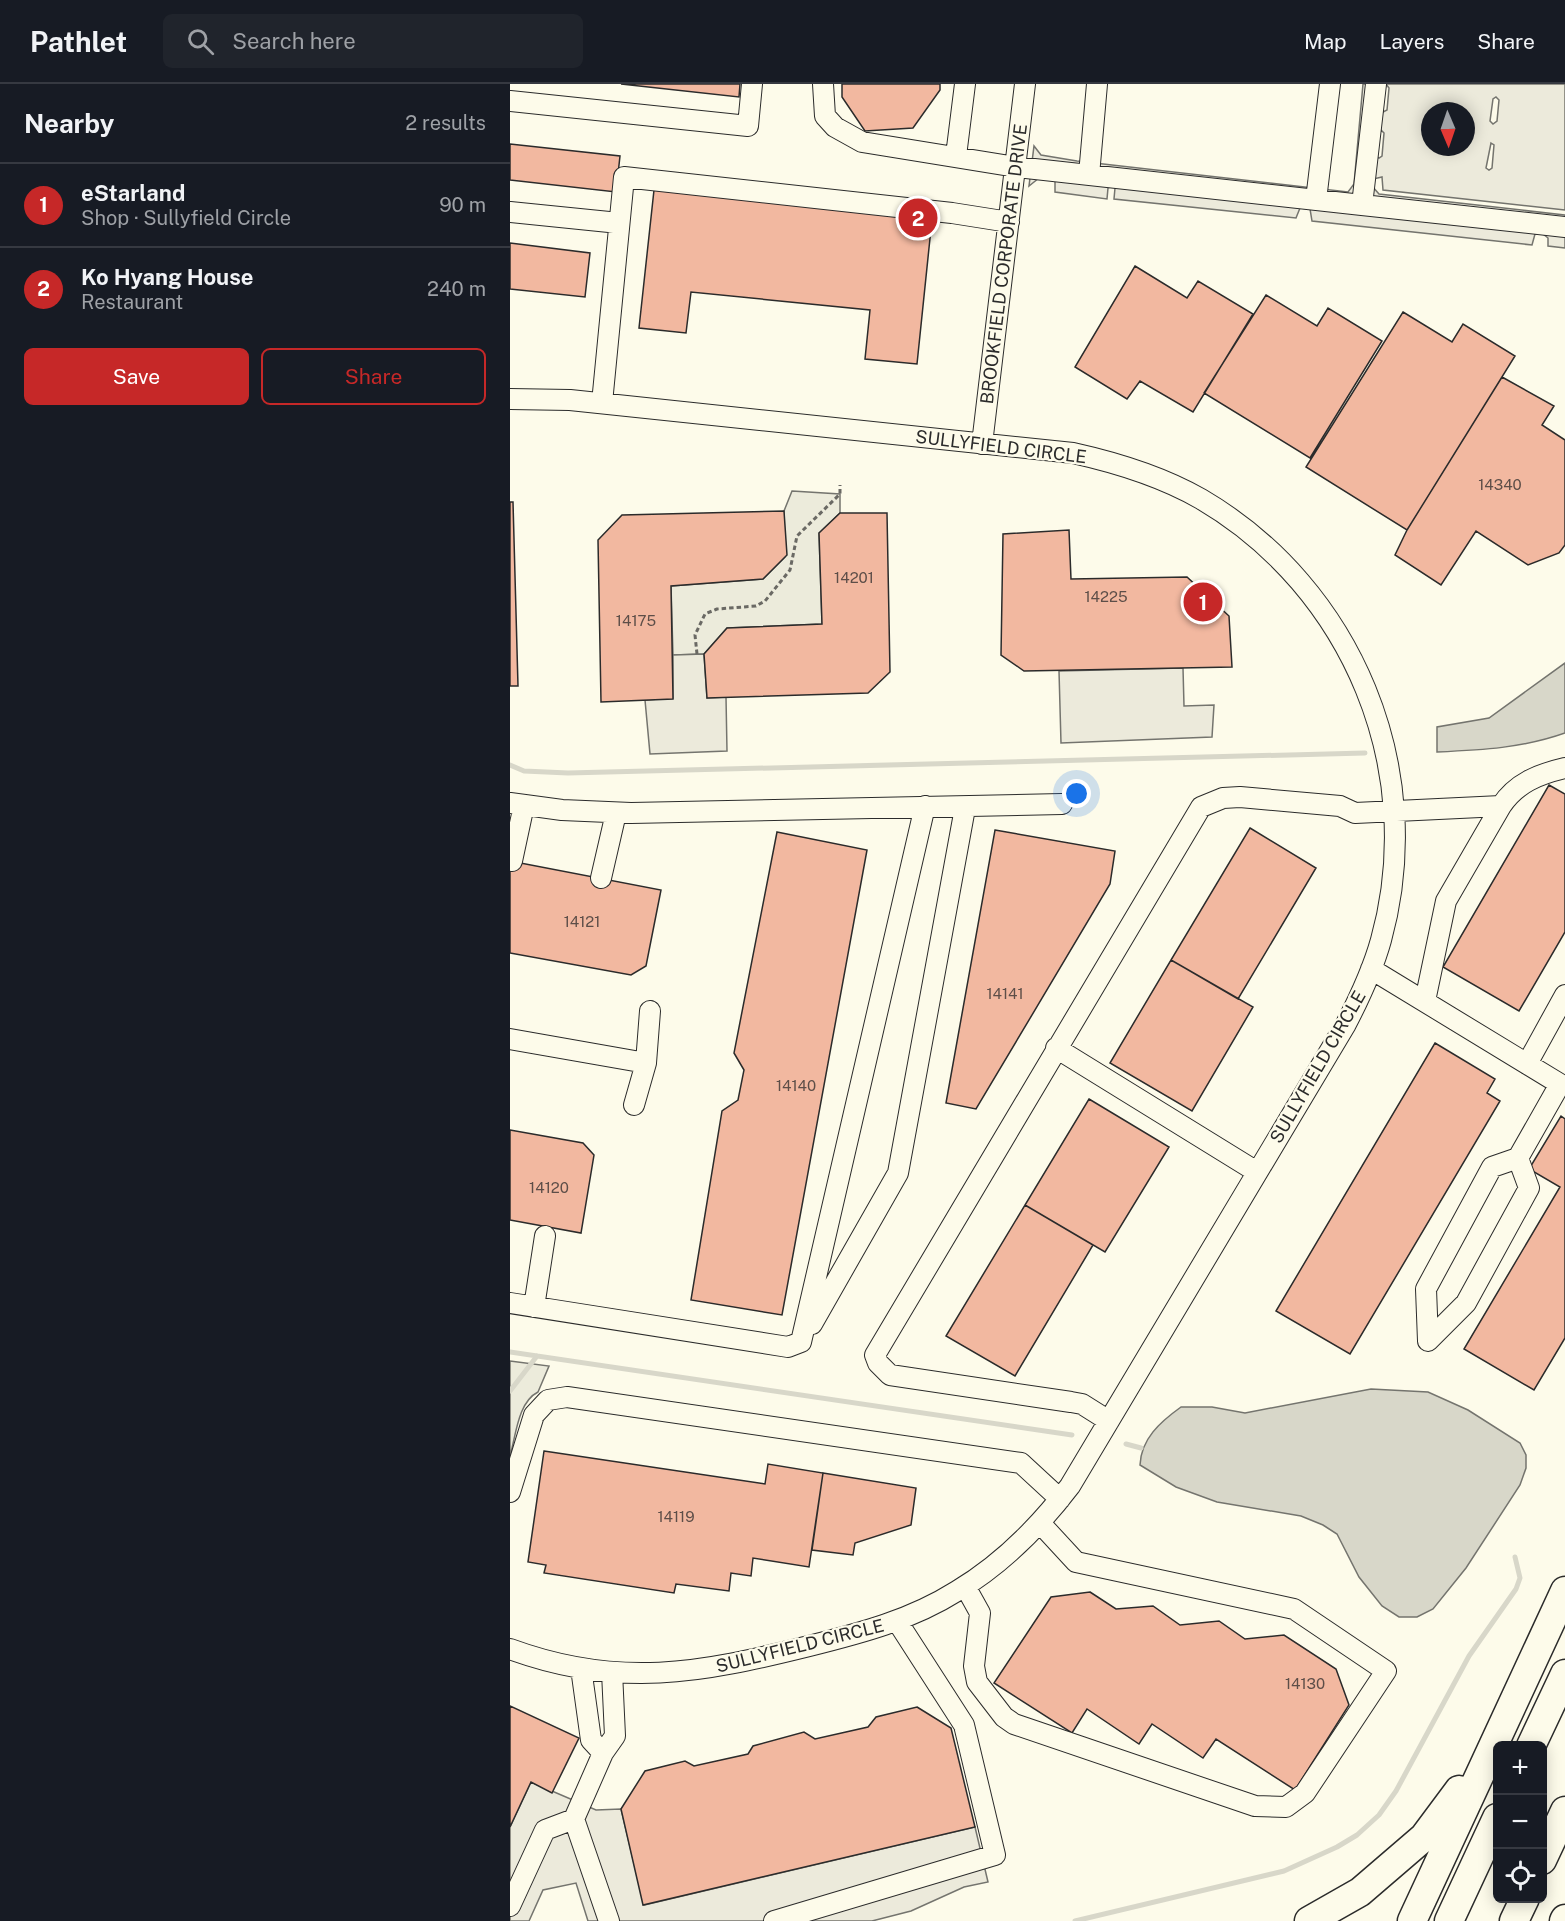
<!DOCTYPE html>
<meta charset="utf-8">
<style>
:root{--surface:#171b24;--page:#20242c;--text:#f1f3f6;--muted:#9ea1a6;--line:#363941;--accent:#c62828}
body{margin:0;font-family:"Public Sans",sans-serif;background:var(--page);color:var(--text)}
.controls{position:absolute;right:18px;bottom:18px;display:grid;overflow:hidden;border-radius:9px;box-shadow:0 3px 15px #0003}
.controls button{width:54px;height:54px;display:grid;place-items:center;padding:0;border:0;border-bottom:2px solid var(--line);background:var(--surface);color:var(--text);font:30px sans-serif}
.compass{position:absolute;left:911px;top:18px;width:54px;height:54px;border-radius:50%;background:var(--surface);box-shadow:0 3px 15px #0003;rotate:178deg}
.you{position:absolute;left:567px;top:710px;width:21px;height:21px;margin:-15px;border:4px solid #fff;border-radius:50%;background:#1a73e8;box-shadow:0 0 0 9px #1a73e833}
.badge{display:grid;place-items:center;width:39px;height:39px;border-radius:50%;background:var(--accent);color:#fff;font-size:20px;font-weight:700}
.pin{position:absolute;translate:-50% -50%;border:3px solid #fff;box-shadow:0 2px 6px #0006}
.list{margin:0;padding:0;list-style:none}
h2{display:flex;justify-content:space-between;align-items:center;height:78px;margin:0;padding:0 24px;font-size:26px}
h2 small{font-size:20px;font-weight:400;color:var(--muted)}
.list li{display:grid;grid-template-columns:39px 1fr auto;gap:18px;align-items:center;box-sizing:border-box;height:84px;padding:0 24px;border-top:2px solid var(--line)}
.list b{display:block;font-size:22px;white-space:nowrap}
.list p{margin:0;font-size:20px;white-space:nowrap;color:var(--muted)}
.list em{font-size:20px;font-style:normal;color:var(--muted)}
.actions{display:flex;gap:12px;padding:18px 24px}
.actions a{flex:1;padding:14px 0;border:2px solid var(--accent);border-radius:9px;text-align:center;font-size:21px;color:var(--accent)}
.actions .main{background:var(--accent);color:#fff}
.icon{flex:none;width:33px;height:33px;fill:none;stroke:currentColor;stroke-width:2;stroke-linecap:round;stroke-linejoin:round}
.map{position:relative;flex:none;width:1055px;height:1837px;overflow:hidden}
header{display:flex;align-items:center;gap:36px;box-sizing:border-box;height:84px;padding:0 30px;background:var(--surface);border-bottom:2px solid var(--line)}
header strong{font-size:28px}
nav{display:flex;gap:33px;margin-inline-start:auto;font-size:21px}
.search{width:420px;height:54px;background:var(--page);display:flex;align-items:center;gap:15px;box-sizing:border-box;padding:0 21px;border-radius:9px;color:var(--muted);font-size:22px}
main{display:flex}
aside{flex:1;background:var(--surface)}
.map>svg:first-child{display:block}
.green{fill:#ecebdb;stroke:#74746e;stroke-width:1.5}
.parking{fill:#eceadb;stroke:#74746e;stroke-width:1.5;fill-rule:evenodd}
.water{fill:#d8d7c9;stroke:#74746e;stroke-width:1.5}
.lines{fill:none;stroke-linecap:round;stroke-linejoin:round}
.stream{stroke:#d8d7c9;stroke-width:5}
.building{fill:#f2b8a0;stroke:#2b2b2b;stroke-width:1.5}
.minor-casing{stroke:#2b2b2b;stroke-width:22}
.highway-casing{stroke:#2b2b2b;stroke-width:31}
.path{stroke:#6a6964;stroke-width:3;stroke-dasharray:4.5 3;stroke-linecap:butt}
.minor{stroke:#fdfbea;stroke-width:20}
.highway{stroke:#fdfbea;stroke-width:28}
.labels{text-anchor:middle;stroke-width:4.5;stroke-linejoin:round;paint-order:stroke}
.number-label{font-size:15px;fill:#5d4e48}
.street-label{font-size:18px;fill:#2b2b2b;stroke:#fdfbea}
</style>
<header>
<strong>Pathlet</strong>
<div class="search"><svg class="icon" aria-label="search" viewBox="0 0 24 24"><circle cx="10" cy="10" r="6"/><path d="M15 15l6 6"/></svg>Search here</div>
<nav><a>Map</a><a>Layers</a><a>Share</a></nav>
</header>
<main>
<aside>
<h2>Nearby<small>2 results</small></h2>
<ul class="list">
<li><span class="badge">1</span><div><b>eStarland</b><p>Shop · Sullyfield Circle</p></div><em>90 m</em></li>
<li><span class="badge">2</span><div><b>Ko Hyang House</b><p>Restaurant</p></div><em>240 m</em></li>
</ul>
<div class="actions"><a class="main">Save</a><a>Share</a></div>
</aside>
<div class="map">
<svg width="1055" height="1837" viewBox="0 0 1055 1837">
<rect width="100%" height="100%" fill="#fdfbea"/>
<path class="green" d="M282,407L330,410V429L309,449L312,540L217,544L194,570L163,571L161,502L253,495L275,473L274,427Z
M0,1277L39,1282L28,1308C8,1318 6,1351 0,1372Z"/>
<path class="parking" d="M853,0H1055V126L873,106L872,93L863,95L862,102L869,110L1055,131V164L1038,162V154L1033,150H1025L1022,161L802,137L800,125L790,124L786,134L604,115L605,104L602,102L598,104L597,115L545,108V97L529,94L519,102L524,62L531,71L567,77L838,108L844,100ZM876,0L879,4L877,26L873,28L871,26ZM986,13L989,16L987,37L983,40L980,37L983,15ZM920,27H956V63H920ZM871,46L874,49L872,72L869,74L866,72L868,49ZM981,59L984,61L982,84L979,86L976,84Z
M194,570L197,614L216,613L217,667L140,670L135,616L163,614V571Z
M673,584L674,622L704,621L702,653L551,659L549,587Z
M21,1698L86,1726L111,1725L134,1821L465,1743L478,1798L454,1803L401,1827L362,1837H78L66,1799L33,1806L19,1837H0V1743Z"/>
<path class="water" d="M1055,579V649C1013,664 972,666 927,668V643L979,634Z
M861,1305L918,1308L958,1326L1010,1359L1016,1371V1384L1010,1401L956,1484L923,1525L907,1533H889L872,1522L849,1493L827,1450L813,1441L791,1432L707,1418L666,1403L630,1381C631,1355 650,1338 671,1323H702L735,1329Z"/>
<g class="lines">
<path class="stream" d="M0,681L14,687L58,689L855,669
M0,1268L562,1351
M0,1307L27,1272
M616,1360L631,1364
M565,1837L774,1787L827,1763L847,1751L869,1731L886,1707L959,1572L1006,1505L1010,1494L1005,1473"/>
</g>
<path class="building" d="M111,0H230L229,13Z
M332,0H430V6L403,44L355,47L332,13Z
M0,60L110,72L106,108L0,96Z
M144,106L422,135L407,280L355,275L360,226L181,208L176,249L129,244Z
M0,159L80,169L75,213L0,205Z
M625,182L677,214L688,197L743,230L683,328L630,297L617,315L565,283Z
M756,211L807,242L818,224L872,257L800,374L694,309Z
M893,228L942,258L953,240L1005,272L897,446L796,383Z
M992,293L1044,322L1032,341L1055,356V461L1049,469L1018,481L966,447L931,501L885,471L897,446Z
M0,418H3L8,602H0Z
M274,427L277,471L253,495L161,502L163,615L91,618L88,456L112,431Z
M330,429H377L380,588L358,609L197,614L194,570L217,544L312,540L309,449Z
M559,446L561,495L677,493L719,532L722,583L514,587L491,571L493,450Z
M1039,701L1055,710V848L1009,927L933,883Z
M740,744L806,784L728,915L661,876Z
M485,746L605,767L600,800L466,1025L436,1019Z
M267,748L357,766L272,1231L181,1216L212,1027L228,1016L234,986L224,969Z
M0,777L151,806L136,882L121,891L0,869Z
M661,876L743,923L682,1027L600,979Z
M925,959L985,995L977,1009L990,1017L840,1270L766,1227Z
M579,1015L659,1063L595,1168L515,1121Z
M1051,1032L1055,1035V1254L1024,1306L954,1265L1050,1103L1019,1085Z
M0,1046L73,1059L84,1071L71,1149L0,1136Z
M515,1121L583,1161L505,1292L436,1252Z
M34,1367L255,1400L258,1380L313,1389L299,1483L243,1474L241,1492L221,1489L219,1507L166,1500L164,1509L34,1489L36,1481L18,1478Z
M313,1389L406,1404L401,1441L345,1459L343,1471L302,1466Z
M580,1508L606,1525L643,1522L670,1541L709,1537L735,1555L774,1551L826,1585L839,1621L785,1706L706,1655L693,1674L642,1640L629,1660L577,1625L562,1649L484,1599L541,1513Z
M0,1622L69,1654L42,1709L21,1698L0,1743Z
M407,1623L441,1644L465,1743L133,1821L111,1725L135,1687L175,1677L184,1682L238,1670L243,1662L294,1648L305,1655L358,1643L366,1633Z"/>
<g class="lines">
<defs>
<path id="minor" d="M313,0L315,32L325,43L352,58L506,83L852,121
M866,0L852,121L1055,143
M0,17L238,42L242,0
M446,72L455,0
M579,91L587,0
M806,116L820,0
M0,128L109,139
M0,315L60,316L563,369C608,379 651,392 691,415C843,504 918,686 871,856C863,885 850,913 836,940L560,1402C528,1444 492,1480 447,1507C401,1536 351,1549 299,1562C190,1589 109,1605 0,1565
M92,319L114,93L442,129L499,138
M472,360L515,0
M0,719L52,726L121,729L552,720
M2,777L14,721
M91,794L106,729
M861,885L1050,1000L1008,1074L982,1083L916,1205L918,1257L956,1219L1019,1104L1008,1074
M915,917L936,817L991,722C1006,699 1029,690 1055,684
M0,955L136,979
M546,964L747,1088
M1017,980L1055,911
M124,1021L136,979L140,927
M0,1219L278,1263L291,1258L415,722
M24,1223L35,1152
M302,1240L388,1089L455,724
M599,1337L572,1320L561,1318L380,1291L368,1279L365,1271L691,723L713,714L730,713L830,722L845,729L991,722
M0,1408L24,1331L38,1316L57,1313L511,1379L550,1415
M455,1502L470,1529L464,1582L467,1598L494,1633L504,1640L745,1722L776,1723L795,1709L876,1587L784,1525L566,1478L530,1439
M71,1584L81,1656L93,1669
M0,1822L35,1746L64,1735
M99,1837L64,1735L93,1669L105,1652L102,1588
M264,1837L485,1771L454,1641L387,1537"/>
<path id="highway" d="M1021,1662L1055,1590
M1032,1776L1055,1727
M799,1837L850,1808L914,1753L949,1706
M902,1837L1055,1507
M939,1837L987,1734
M1004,1837L1015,1814
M1054,1837L1055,1835"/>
</defs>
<use href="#minor" class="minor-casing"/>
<use href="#highway" class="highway-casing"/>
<path class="path" d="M187,570L185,551L195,530L207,525L246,522L255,517L280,486L287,452L330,410V401"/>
<use href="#minor" class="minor"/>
<use href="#highway" class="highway"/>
</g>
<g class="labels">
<g class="number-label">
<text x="990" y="406">14340</text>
<text x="344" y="499">14201</text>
<text x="596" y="518">14225</text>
<text x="126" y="542">14175</text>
<text x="72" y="843">14121</text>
<text x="495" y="915">14141</text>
<text x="286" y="1007">14140</text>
<text x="39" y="1109">14120</text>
<text x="166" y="1438">14119</text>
<text x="795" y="1605">14130</text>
</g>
<g class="street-label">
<text transform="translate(494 180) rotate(-83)" y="6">BROOKFIELD CORPORATE DRIVE</text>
<text transform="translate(491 363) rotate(7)" y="6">SULLYFIELD CIRCLE</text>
<text transform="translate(808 983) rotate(-60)" y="6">SULLYFIELD CIRCLE</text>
<text transform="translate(290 1562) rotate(-14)" y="6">SULLYFIELD CIRCLE</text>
</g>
</g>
</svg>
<div class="controls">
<button>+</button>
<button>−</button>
<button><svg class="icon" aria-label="locate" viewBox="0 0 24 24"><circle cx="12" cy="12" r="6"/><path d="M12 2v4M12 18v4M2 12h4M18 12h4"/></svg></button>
</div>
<svg class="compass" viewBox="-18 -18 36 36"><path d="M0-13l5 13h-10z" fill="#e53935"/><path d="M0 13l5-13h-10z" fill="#9ea1a6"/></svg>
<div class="you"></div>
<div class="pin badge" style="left:693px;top:518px">1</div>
<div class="pin badge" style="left:408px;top:134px">2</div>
</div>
</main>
